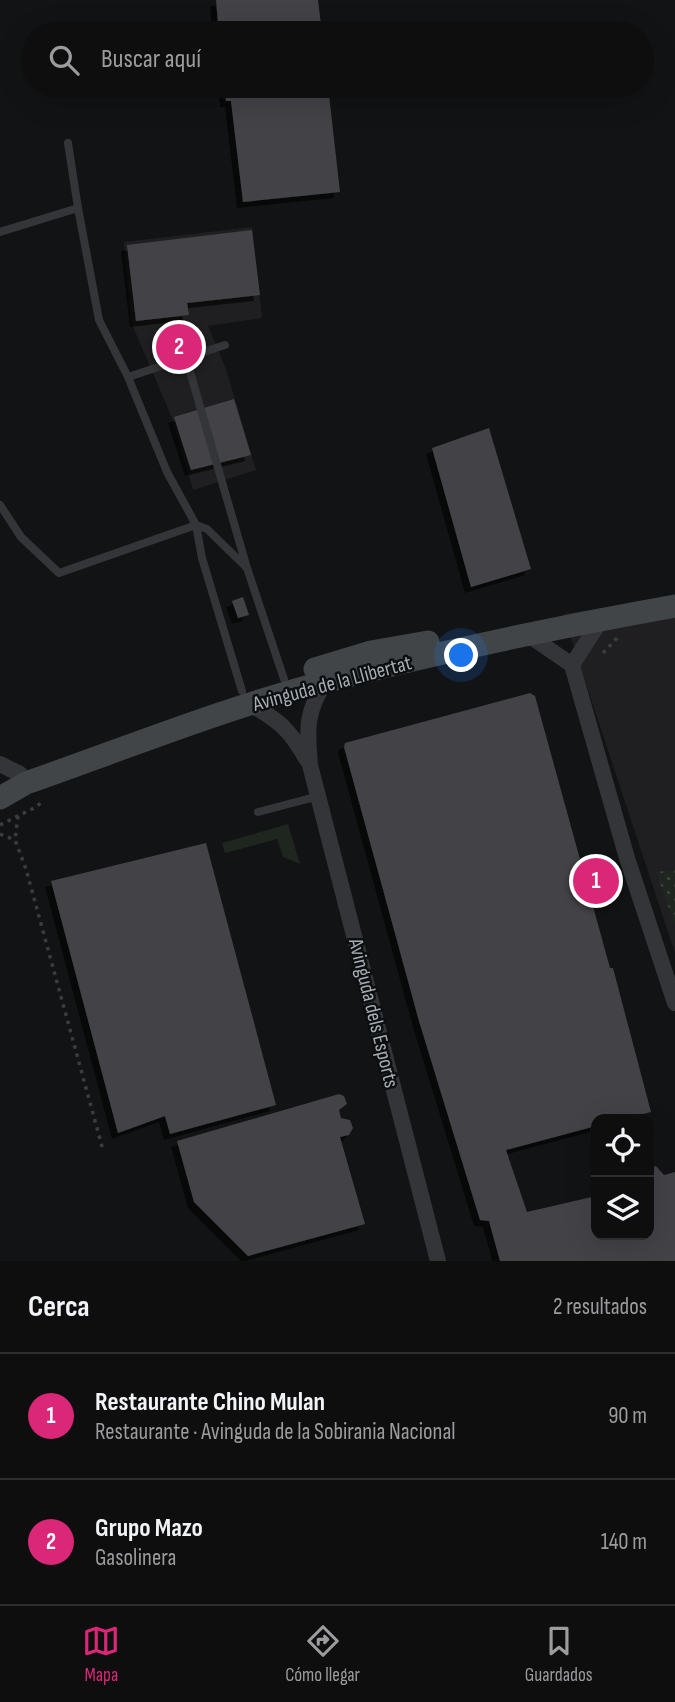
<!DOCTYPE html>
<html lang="es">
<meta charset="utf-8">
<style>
:root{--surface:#0e0e0f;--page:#1c1c1d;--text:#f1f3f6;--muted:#9b9c9e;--line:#2e2e2f;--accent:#db2777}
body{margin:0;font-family:"Sofia Sans Condensed",sans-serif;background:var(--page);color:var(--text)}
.controls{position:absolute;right:21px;bottom:21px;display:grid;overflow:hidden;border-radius:14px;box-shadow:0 7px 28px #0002}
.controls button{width:63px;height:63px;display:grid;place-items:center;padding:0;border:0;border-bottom:2px solid var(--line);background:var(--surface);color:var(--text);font:35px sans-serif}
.you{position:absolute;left:462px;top:656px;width:24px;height:24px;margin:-18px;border:5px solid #fff;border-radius:50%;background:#1a73e8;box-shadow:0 0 0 10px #1a73e833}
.badge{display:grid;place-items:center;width:46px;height:46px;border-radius:50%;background:var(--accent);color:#fff;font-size:23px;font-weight:700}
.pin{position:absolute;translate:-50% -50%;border:4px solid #fff;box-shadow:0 2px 7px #0006}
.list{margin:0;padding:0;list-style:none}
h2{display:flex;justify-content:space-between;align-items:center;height:91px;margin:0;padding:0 28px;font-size:30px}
h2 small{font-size:23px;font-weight:400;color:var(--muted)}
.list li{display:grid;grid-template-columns:46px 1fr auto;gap:21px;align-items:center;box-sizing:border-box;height:126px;padding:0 28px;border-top:2px solid var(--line)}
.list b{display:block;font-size:26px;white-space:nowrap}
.list p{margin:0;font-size:23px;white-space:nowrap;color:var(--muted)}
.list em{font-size:23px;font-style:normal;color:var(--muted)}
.icon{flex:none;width:38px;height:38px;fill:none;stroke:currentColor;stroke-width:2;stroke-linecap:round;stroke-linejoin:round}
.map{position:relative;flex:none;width:675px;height:1261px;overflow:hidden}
.search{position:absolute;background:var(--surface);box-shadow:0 7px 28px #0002;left:21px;right:21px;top:21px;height:77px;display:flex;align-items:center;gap:18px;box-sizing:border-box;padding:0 24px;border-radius:38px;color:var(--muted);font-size:26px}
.sheet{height:343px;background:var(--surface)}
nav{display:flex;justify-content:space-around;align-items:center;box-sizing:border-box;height:98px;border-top:2px solid var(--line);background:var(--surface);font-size:19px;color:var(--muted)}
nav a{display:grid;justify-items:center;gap:4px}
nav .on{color:var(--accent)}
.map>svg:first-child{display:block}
.built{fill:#1f1f21}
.grass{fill:url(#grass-dots)}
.garden{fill:#1f261f}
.building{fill:#424347;filter:url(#shadow)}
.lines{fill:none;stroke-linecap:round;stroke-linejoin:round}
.path{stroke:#3a3c3f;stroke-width:3.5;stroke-dasharray:3.5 5;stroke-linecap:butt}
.service{stroke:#343538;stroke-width:8}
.minor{stroke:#343538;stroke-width:16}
.secondary{stroke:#424548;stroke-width:23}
.labels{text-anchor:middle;stroke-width:5;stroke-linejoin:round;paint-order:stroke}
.street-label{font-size:21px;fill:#a5acb3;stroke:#0d0e0f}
</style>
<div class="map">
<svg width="675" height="1261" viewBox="0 0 675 1261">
<defs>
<pattern id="grass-dots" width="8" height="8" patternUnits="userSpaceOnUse" patternTransform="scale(1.75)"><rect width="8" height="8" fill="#1f261f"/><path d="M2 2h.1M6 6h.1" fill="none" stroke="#3d433d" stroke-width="1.8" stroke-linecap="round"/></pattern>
<filter id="shadow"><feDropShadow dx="-6" dy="6" stdDeviation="0" flood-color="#0009"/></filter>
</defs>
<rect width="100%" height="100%" fill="#121314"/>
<path class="built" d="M252,227L262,318L208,326L226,369L256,470L193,490L172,418L131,322L124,242Z
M675,597V953L563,614Z"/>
<path class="grass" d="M675,870V925L656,872Z"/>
<path class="garden" d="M288,824L300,864L283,857L277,839L225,853L222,843Z"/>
<path class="building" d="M216,0H318L322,33H219Z
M224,86H328L340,192L243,202L231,101H226Z
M252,230L260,295L187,303L189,315L136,321L127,245Z
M234,399L251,455L191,470L174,417Z
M489,428L531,569L471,587L432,448Z
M243,597L249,615L238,618L232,601Z
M530,693L535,696L610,968H613L651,1112L623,1119H596V1126L506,1150L527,1212L596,1196V1235H649V1168L656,1166L664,1175L675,1172V1261H500L489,1221L480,1220L419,1021L344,747L345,743Z
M206,843L276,1105L170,1134L165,1116L118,1133L51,881Z
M339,1094L344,1096L347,1104L339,1110L341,1118L350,1120L353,1128L349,1135L340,1137L365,1224L248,1256L194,1202L177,1141Z"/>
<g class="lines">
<path class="path" d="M603,653L617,638
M18,816L15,840L26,869L103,1150
M0,825L36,807L44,800
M0,834L15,840"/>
<path class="service" d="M68,143L78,208
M0,232L78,208L99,320L128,377
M225,345L128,377L167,472L196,525L202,558L242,691
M186,358L247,568L284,679
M0,505L21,537L59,573L196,525L207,529L246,567
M258,812L319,796"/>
<path class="minor" d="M527,634L572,665L627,858L675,1003
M572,665L601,620
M326,681C305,712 307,730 310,765L438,1261
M250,704C281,722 289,729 307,760
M0,764L20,774"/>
<path class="secondary" d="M315,669L371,652L428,642
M0,798L26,783C126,748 225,708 328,681C442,651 558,627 675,606"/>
</g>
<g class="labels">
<g class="street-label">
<text transform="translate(332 683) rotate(-15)" y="7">Avinguda de la Llibertat</text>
<text transform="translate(374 1013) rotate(76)" y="7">Avinguda dels Esports</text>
</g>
</g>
</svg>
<div class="controls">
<button><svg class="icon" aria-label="locate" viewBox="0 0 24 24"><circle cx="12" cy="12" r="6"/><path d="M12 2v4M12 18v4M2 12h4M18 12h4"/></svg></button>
<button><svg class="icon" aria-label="layers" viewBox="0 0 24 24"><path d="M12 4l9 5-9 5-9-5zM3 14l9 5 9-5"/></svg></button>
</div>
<div class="you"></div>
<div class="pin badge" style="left:596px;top:881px">1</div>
<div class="pin badge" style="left:179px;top:347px">2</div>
<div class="search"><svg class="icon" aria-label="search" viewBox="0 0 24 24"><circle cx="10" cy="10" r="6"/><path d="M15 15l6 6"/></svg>Buscar aquí</div>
</div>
<section class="sheet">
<h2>Cerca<small>2 resultados</small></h2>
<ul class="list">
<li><span class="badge">1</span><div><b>Restaurante Chino Mulan</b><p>Restaurante · Avinguda de la Sobirania Nacional</p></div><em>90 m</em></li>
<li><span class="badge">2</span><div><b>Grupo Mazo</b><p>Gasolinera</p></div><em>140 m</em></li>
</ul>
</section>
<nav>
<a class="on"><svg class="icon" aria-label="map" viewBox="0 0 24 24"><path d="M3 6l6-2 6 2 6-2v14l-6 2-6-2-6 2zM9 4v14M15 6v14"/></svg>Mapa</a>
<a><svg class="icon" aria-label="directions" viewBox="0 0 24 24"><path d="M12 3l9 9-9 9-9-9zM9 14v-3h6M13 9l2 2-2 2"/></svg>Cómo llegar</a>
<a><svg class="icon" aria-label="saved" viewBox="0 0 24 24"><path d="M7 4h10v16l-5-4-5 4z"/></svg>Guardados</a>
</nav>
